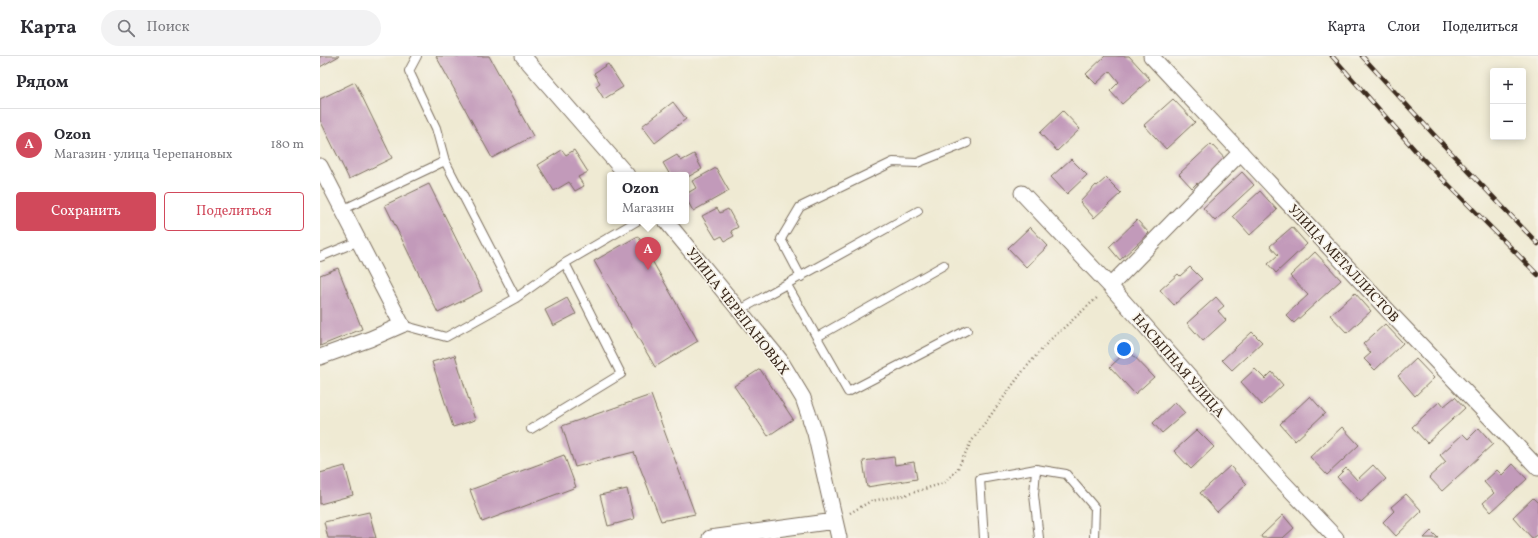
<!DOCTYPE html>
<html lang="ru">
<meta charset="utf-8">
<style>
:root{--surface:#fff;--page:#f2f2f3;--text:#2b2b33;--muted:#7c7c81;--line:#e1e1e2;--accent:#d1495b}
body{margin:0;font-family:Vollkorn,serif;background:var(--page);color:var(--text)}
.controls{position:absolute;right:12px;top:12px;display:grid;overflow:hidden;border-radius:4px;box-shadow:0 2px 10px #0003}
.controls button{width:36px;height:36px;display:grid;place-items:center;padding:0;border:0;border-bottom:1px solid var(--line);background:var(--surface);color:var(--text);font:20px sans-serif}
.you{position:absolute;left:804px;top:293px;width:14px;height:14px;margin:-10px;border:3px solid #fff;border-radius:50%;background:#1a73e8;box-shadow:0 0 0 6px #1a73e833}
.badge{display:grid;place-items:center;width:26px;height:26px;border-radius:50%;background:var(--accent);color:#fff;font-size:13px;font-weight:700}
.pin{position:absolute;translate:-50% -33px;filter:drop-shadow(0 1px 2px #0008)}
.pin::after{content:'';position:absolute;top:21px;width:14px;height:12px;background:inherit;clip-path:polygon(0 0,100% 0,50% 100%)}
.popup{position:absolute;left:287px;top:116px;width:82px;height:52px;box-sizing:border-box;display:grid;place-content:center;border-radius:4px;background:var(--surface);filter:drop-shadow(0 1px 3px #0005);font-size:13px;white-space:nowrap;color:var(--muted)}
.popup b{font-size:15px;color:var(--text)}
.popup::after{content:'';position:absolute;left:50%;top:100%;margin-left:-8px;border:8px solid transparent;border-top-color:var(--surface)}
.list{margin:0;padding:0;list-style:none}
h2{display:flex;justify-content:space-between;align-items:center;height:52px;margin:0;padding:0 16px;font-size:17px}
h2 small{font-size:13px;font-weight:400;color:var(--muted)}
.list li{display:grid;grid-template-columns:26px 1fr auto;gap:12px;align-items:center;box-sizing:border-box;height:72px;padding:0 16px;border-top:1px solid var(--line)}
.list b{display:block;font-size:15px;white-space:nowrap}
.list p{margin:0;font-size:13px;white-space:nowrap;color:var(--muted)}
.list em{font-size:13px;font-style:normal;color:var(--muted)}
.actions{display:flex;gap:8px;padding:12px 16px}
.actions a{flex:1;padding:9px 0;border:1px solid var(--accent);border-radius:4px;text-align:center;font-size:14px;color:var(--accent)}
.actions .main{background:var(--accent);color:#fff}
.icon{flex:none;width:22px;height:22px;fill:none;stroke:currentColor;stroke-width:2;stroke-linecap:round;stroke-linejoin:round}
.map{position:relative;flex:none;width:1218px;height:482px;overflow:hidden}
header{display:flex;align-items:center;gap:24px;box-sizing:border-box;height:56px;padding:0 20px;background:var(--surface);border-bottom:1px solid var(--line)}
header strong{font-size:19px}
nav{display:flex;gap:22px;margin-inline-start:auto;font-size:14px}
.search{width:280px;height:36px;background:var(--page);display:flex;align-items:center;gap:10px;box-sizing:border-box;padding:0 14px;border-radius:22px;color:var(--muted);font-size:15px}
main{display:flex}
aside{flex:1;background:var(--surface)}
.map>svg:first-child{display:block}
.building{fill:#c29aba}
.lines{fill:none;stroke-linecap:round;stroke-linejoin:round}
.lane-casing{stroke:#7a6d5d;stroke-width:10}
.street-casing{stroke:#7a6d5d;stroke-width:17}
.path{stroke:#7a6d5d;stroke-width:2.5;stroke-dasharray:1 3;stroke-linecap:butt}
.lane{stroke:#fff;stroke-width:8}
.street{stroke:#fff;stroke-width:15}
.rail-casing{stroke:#3b2a1e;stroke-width:4.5}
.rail{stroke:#f7f3e8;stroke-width:3;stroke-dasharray:9;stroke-linecap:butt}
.labels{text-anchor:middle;stroke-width:3.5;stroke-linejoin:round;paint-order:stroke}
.street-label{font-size:14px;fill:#3b2a1e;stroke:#f7f3e8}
</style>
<header>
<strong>Карта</strong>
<div class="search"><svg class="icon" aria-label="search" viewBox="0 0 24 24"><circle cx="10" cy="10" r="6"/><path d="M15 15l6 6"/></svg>Поиск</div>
<nav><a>Карта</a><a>Слои</a><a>Поделиться</a></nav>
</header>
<main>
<aside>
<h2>Рядом<small></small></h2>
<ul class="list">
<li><span class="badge">A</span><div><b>Ozon</b><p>Магазин · улица Черепановых</p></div><em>180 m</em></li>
</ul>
<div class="actions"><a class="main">Сохранить</a><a>Поделиться</a></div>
</aside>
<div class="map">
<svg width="1218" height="482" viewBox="0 0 1218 482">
<rect width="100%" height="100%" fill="#f7f3e8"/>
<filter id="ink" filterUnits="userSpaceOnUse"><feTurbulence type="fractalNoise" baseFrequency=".025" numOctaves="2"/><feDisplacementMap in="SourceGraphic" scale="8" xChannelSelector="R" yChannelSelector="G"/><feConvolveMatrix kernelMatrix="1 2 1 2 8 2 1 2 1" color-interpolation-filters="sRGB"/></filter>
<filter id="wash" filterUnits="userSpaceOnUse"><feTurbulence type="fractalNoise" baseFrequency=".012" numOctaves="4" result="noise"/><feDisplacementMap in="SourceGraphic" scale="16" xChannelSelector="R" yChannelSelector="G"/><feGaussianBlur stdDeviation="0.9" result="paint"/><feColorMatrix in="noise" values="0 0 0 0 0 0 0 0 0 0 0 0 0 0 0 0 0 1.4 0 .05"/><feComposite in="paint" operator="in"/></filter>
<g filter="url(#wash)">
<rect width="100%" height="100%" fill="#efead3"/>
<g id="blocks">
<path class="building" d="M0,0H19L0,11Z
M116,0H169L213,80L172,102Z
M785,0H809L830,23L802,48L790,35L799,26L790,15L776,28L766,18Z
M288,8L303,31L284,43L276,30L280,27L274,17Z
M35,26L72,102L29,123L0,64V43Z
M853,43L875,66L846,93L824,69Z
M353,46L366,63L335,87L322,70Z
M743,55L760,73L737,95L720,77Z
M891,88L908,106L880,131L877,127L872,132L859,118Z
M242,94L246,99L254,94L268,116L258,121L264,130L255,135L249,126L234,135L218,109Z
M374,98L382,113L366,122V119H350L343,107L357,99L361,105Z
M751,103L767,119L747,138L731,121Z
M396,112L409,135L373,155L366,142V138L376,132L372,125Z
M922,116L934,129L895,165L883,152Z
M786,122L801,137L774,162L760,146L776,129L777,130Z
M109,128L162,235L118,257L65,149Z
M940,135L957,154L930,179L913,160Z
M397,152L400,157L408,153L418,171L411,175L414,180L405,185L402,180L396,183L382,160Z
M817,164L829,177L800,204L789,191Z
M710,171L728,190L706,211L688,192Z
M972,171L987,188L956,217L948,208L958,199L950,190Z
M318,180L378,285L335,311L274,205Z
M995,196L1021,224L974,267L966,259L988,239L970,220Z
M870,211L882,223L854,249L840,234L858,218L860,220Z
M18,212L42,273L0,290V219Z
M1035,237L1051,255L1027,277L1010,259Z
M896,241L904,250L898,255L906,264L883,285L867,267Z
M247,242L256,258L233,270L225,254Z
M1065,268L1083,287L1055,314L1044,303L1051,297L1043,288Z
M932,276L942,286L912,314L902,304Z
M808,294L834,321L815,338L790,311Z
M135,299L155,364L133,371L112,306Z
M1096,303L1114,322L1095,340L1078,320Z
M440,313L473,363L448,380L414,330Z
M935,313L945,323L952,316L963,329L942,349L921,326Z
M331,339L375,458L341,465L314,396L255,411L242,370Z
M990,340L1005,357L975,385L960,368Z
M1135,341L1145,352L1107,387L1092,371L1120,345L1124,350Z
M855,346L865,357L842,377L833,367Z
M1022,371L1039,389L1007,419L990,401Z
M1159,372L1173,388L1122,435L1109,421L1126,406L1120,399L1143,378L1148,383Z
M877,374L894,391L871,413L854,395Z
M244,399L256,431L162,466L150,434Z
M574,401L575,409L594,406L597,423L547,431L543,405Z
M1193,408L1207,423L1171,456L1163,447L1174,437L1164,426L1177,414L1182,419Z
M1053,409L1066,423L1041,446L1017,421L1026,412L1037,424Z
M25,410L33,439L0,448V417Z
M910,410L927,428L897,456L880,437Z
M307,433L314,463L288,470L280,439Z
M1086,438L1102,455L1076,480L1063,466L1074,455L1071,451Z
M1213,442L1218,447V478L1212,482L1193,461Z
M49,456L56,482H8L4,466Z
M963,459L974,472L963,482H942L941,480Z
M1111,475L1118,482H1104Z"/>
</g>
</g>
<g filter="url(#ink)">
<use href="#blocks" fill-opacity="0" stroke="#7a6d5d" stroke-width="1"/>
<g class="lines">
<defs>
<path id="lane" d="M97,0L89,15L116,72L125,105
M24,153L125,105L196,242
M0,201L39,185
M481,221L461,183L480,151L573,106L597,107L647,87
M467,229L528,336L647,274
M420,254L598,155
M82,269L126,281L196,242L245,207L317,165
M497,281L624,209
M211,373L301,318L245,207
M716,413L714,439L719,482
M664,482L660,423L716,413L746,418L775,452L774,482"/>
<path id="street" d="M203,0L307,119
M831,0L1073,260L1218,412
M0,110L82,269L50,283L0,301
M702,137L790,230L960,423L1016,482
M346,165L460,304L483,342L495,377L519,482
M790,230L921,96
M390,482L515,465"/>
</defs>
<use href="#lane" class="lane-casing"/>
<use href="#street" class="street-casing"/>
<path class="path" d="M530,457L551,445L585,439L624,427L637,414L651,386L703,315L729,285L778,241"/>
<use href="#lane" class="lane"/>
<use href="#street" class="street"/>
<defs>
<path id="rail" d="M1012,0L1101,101L1218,219
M1042,0L1116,81L1218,188"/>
</defs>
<use href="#rail" class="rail-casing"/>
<use href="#rail" class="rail"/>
</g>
</g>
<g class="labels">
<g class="street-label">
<text transform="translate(1024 207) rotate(47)" y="5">УЛИЦА МЕТАЛЛИСТОВ</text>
<text transform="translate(418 255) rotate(52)" y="5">УЛИЦА ЧЕРЕПАНОВЫХ</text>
<text transform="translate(859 309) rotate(49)" y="5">НАСЫПНАЯ УЛИЦА</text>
</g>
</g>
</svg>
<div class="controls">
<button>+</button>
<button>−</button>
</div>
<div class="you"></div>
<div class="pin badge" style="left:328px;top:214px">A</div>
<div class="popup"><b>Ozon</b>Магазин</div>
</div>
</main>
